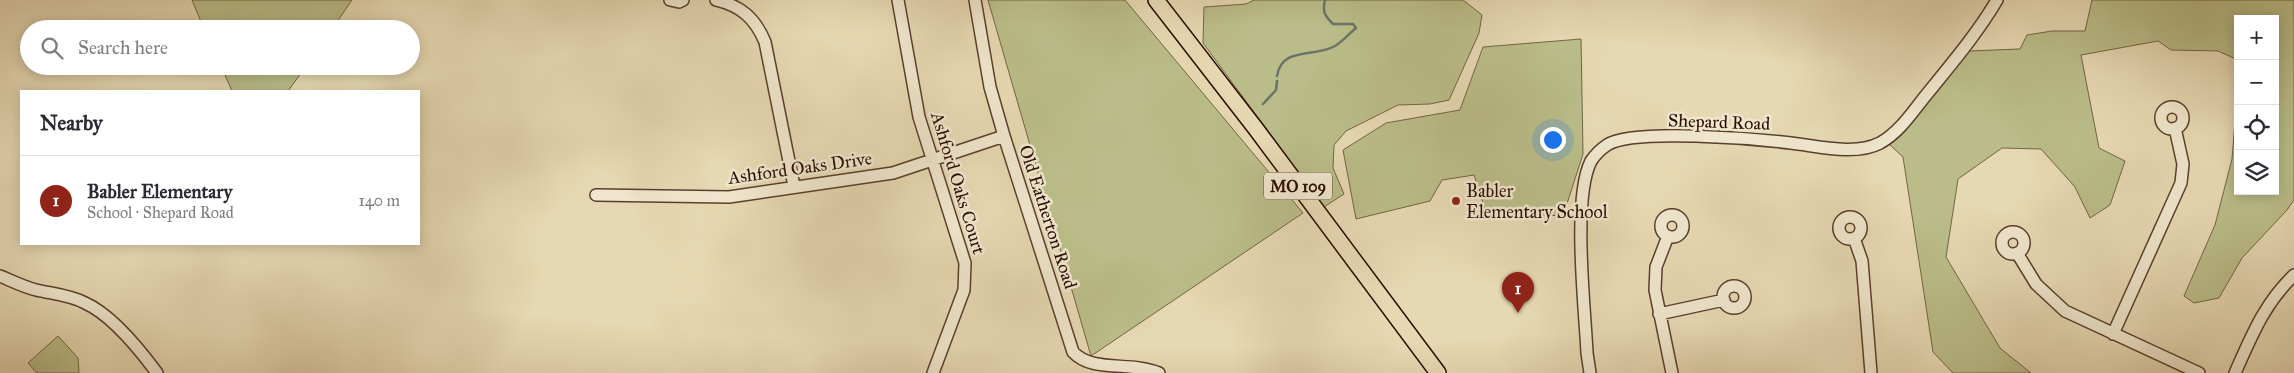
<!DOCTYPE html>
<meta charset="utf-8">
<style>
:root{--surface:#fff;--page:#f7f7f7;--text:#2b2b33;--muted:#7c7c81;--line:#e1e1e2;--accent:#8f2418}
body{margin:0;font-family:"IM FELL Great Primer",serif;background:var(--page);color:var(--text)}
.controls{position:absolute;right:15px;top:15px;display:grid;overflow:hidden;border-radius:0px;box-shadow:0 2px 12px #0003}
.controls button{width:45px;height:45px;display:grid;place-items:center;padding:0;border:0;border-bottom:1px solid var(--line);background:var(--surface);color:var(--text);font:25px sans-serif}
.you{position:absolute;left:1552px;top:139px;width:18px;height:18px;margin:-12px;border:4px solid #fff;border-radius:50%;background:#1a73e8;box-shadow:0 0 0 8px #1a73e833}
.badge{display:grid;place-items:center;width:32px;height:32px;border-radius:50%;background:var(--accent);color:#fff;font-size:16px;font-weight:700}
.pin{position:absolute;translate:-50% -41px;filter:drop-shadow(0 1px 2px #0008)}
.pin::after{content:'';position:absolute;top:26px;width:18px;height:15px;background:inherit;clip-path:polygon(0 0,100% 0,50% 100%)}
.list{margin:0;padding:0;list-style:none}
h2{display:flex;justify-content:space-between;align-items:center;height:65px;margin:0;padding:0 20px;font-size:21px}
h2 small{font-size:16px;font-weight:400;color:var(--muted)}
.list li{display:grid;grid-template-columns:32px 1fr auto;gap:15px;align-items:center;box-sizing:border-box;height:90px;padding:0 20px;border-top:1px solid var(--line)}
.list b{display:block;font-size:19px;white-space:nowrap}
.list p{margin:0;font-size:16px;white-space:nowrap;color:var(--muted)}
.list em{font-size:16px;font-style:normal;color:var(--muted)}
.icon{flex:none;width:28px;height:28px;fill:none;stroke:currentColor;stroke-width:2;stroke-linecap:round;stroke-linejoin:round}
.map{position:relative;flex:none;width:2294px;height:373px;overflow:hidden}
.search{position:absolute;background:var(--surface);box-shadow:0 2px 12px #0003;left:20px;top:20px;width:400px;height:55px;display:flex;align-items:center;gap:12px;box-sizing:border-box;padding:0 18px;border-radius:28px;color:var(--muted);font-size:19px}
.panel{position:absolute;background:var(--surface);box-shadow:0 2px 12px #0003;left:20px;top:90px;width:400px;height:155px;border-radius:0px}
.map>svg:first-child{display:block}
.green{fill:#babd89;stroke:#726444}
.lines{fill:none;stroke-linecap:round;stroke-linejoin:round}
.stream{stroke:#6b7468;stroke-width:2.5}
.minor-casing{stroke:#5a3f2c;stroke-width:14}
.major-casing{stroke:#2b0c00;stroke-width:18}
.minor{stroke:#efe6cd;stroke-width:11}
.major{stroke:#e6d8b2;stroke-width:15}
.poi-dot{fill:#8f2418;stroke:#efe6cd;stroke-width:2}
.labels{text-anchor:middle;stroke-width:5;stroke-linejoin:round;paint-order:stroke}
.shield{fill:#efe6cd;stroke:#664d3e;stroke-width:1}
.shield-label{font-size:16px;font-weight:bold;fill:#2b0c00}
.street-label{font-size:18px;fill:#2b0c00;stroke:#efe6cd}
.poi-label{font-size:18px;fill:#2b0c00;stroke:#efe6cd;text-anchor:start}
</style>
<div class="map">
<svg width="2294" height="373" viewBox="0 0 2294 373">
<rect width="100%" height="100%" fill="#e6d8b2"/>
<filter id="stains"><feTurbulence type="fractalNoise" baseFrequency=".004" numOctaves="4"/><feColorMatrix values="0 0 0 0 .2 0 0 0 0 .09 0 0 0 0 .02 0 0 0 .5 -.17"/></filter>
<radialGradient id="worn" r=".72"><stop offset=".6" stop-color="#630" stop-opacity="0"/><stop offset="1" stop-color="#630" stop-opacity=".3"/></radialGradient>
<path class="green" d="M192,0H352L332,29H204Z
M988,0H1125L1303,213L1091,356Z
M1254,0H1463L1482,15L1479,33L1449,100L1430,104L1398,105L1346,131L1334,145L1333,168L1344,194L1324,207L1203,43L1204,7L1246,4Z
M2092,0H2294V200L2287,210L2242,258L2219,298L2194,303L2184,296L2215,225L2232,159L2238,84V191H2275V19H2238V60L2218,51L2171,50L2158,41L2081,55L2099,148L2125,161L2110,205L2090,218L2075,187L2041,149L2002,148L1958,179L1946,257L2000,348L2031,373H1953L1933,352L1903,157L1889,144L1968,51L2020,49L2027,35L2052,31H2085Z
M1581,39L1583,154L1563,216L1486,212L1474,175L1442,180L1430,201L1356,219L1343,150L1386,123L1460,110L1483,47Z
M221,66H306L288,91H232Z
M58,336L78,358L79,373H37L28,363Z"/>
<g class="lines">
<path class="stream" d="M1277,76C1282,46 1314,58 1335,46C1342,42 1349,34 1356,28L1353,24H1333C1325,16 1322,12 1325,0
M1263,104L1276,90L1277,81"/>
<defs>
<path id="minor" d="M670,0L679,2L683,0
M716,0C741,6 755,18 765,42L794,186
M898,0L919,117L965,263L964,290L933,373
M975,0L990,87L1004,136L1073,352C1092,373 1131,361 1159,373
M2161 118a11 11 0 1 1 22 0a11 11 0 1 1-22 0Z
M596,195L729,197L893,173L1004,136
M1661 226a11 11 0 1 1 22 0a11 11 0 1 1-22 0Z
M1839 228a11 11 0 1 1 22 0a11 11 0 1 1-22 0Z
M2002 243a11 11 0 1 1 22 0a11 11 0 1 1-22 0Z
M1668,236L1656,267L1655,290L1672,373
M1854,238L1862,261L1871,373
M2017,253L2036,284L2065,311L2199,373
M0,276C12,281 24,287 36,290C53,294 70,295 85,303C112,315 140,350 157,373
M1723 297a11 11 0 1 1 22 0a11 11 0 1 1-22 0Z
M1659,314L1724,300
M2113,334L2181,183L2183,164L2175,128
M1590,373L1587,353C1585,309 1572,198 1591,161C1595,155 1601,149 1607,145C1633,128 1756,139 1791,143C1818,146 1855,156 1880,143C1900,132 1913,111 1927,94C1952,63 1977,34 1997,0
M2235,373C2252,335 2264,304 2294,275"/>
<path id="major" d="M1156,0L1256,129L1438,373"/>
</defs>
<use href="#minor" class="minor-casing"/>
<use href="#major" class="major-casing"/>
<use href="#minor" class="minor"/>
<use href="#major" class="major"/>
</g>
<circle class="poi-dot" cx="1456" cy="201" r="5"/>
<g class="labels">
<rect class="shield" x="1264" y="172.5" width="68" height="27" rx="4"/>
<g class="shield-label">
<text x="1298" y="192">MO 109</text>
</g>
<g class="street-label">
<text transform="translate(1719 122) rotate(2)" y="6">Shepard Road</text>
<text transform="translate(800 168) rotate(-8)" y="6">Ashford Oaks Drive</text>
<text transform="translate(958 183) rotate(73)" y="6">Ashford Oaks Court</text>
<text transform="translate(1048 217) rotate(72)" y="6">Old Eatherton Road</text>
</g>
<g class="poi-label">
<text x="1466" y="197">Babler<tspan x="1466" dy="21">Elementary School</tspan></text>
</g>
</g>
<rect width="100%" height="100%" filter="url(#stains)"/>
<rect width="100%" height="100%" fill="url(#worn)"/>
</svg>
<div class="controls">
<button>+</button>
<button>−</button>
<button><svg class="icon" aria-label="locate" viewBox="0 0 24 24"><circle cx="12" cy="12" r="6"/><path d="M12 2v4M12 18v4M2 12h4M18 12h4"/></svg></button>
<button><svg class="icon" aria-label="layers" viewBox="0 0 24 24"><path d="M12 4l9 5-9 5-9-5zM3 14l9 5 9-5"/></svg></button>
</div>
<div class="you"></div>
<div class="pin badge" style="left:1518px;top:313px">1</div>
<div class="search"><svg class="icon" aria-label="search" viewBox="0 0 24 24"><circle cx="10" cy="10" r="6"/><path d="M15 15l6 6"/></svg>Search here</div>
<section class="panel">
<h2>Nearby<small></small></h2>
<ul class="list">
<li><span class="badge">1</span><div><b>Babler Elementary</b><p>School · Shepard Road</p></div><em>140 m</em></li>
</ul>
</section>
</div>
